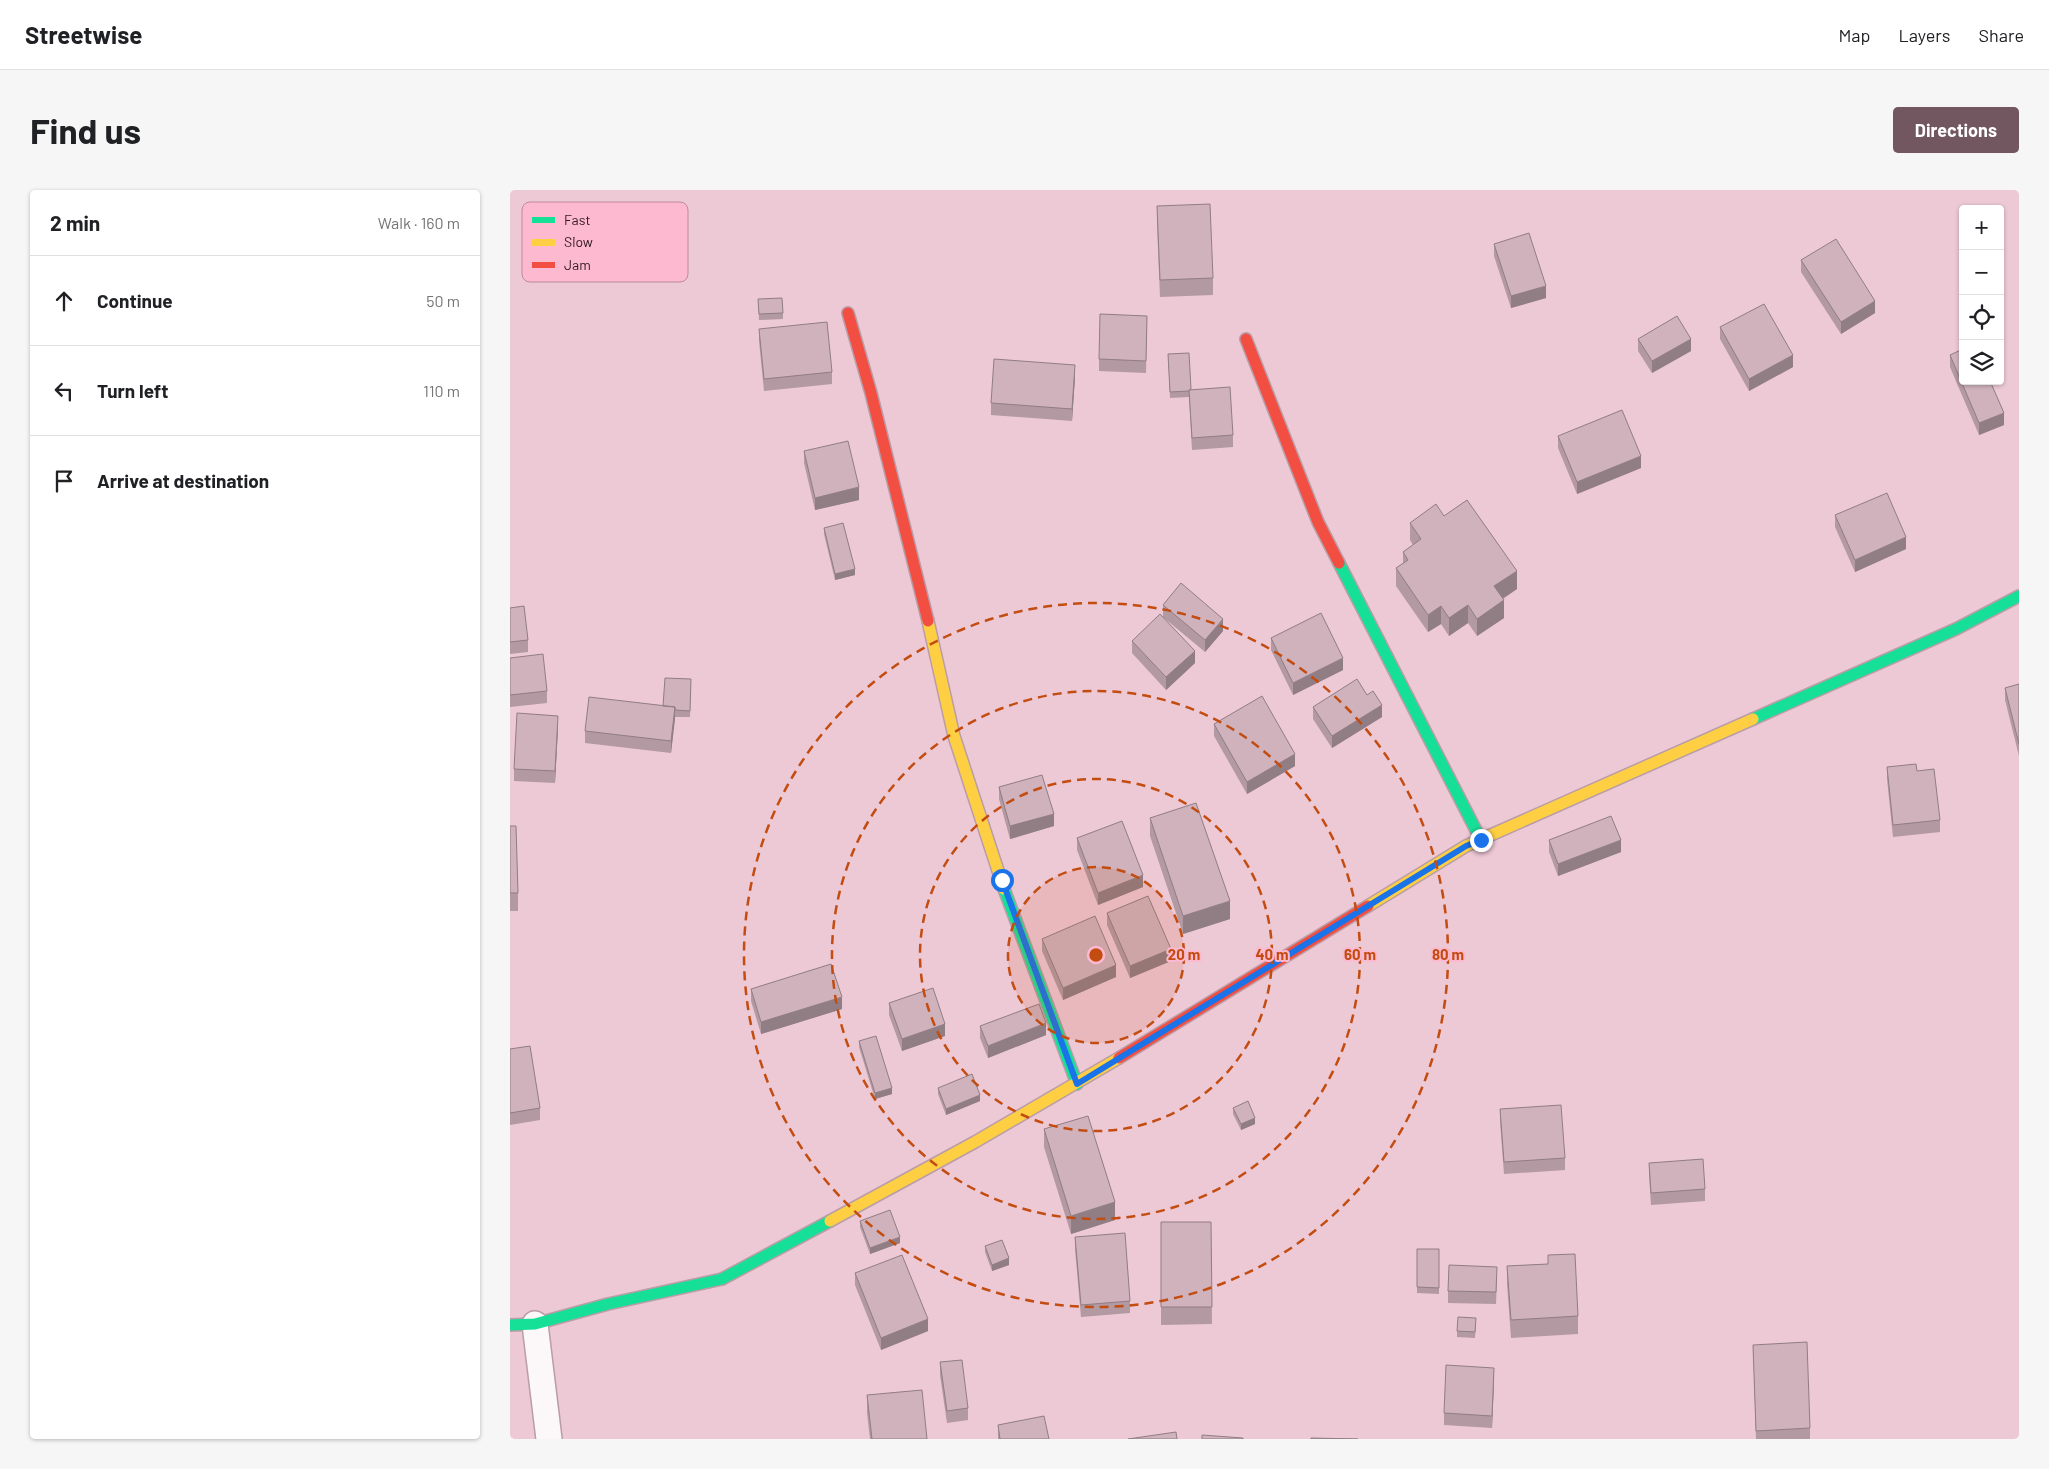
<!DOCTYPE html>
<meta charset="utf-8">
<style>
:root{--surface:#fff;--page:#f6f6f6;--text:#202124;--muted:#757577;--line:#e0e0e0;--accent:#725660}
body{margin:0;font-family:Barlow,sans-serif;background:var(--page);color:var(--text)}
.controls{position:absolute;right:15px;top:15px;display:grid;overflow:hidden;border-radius:5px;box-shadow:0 1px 4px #0004}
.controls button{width:45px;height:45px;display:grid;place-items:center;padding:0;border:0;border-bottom:1px solid var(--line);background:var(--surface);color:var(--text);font:25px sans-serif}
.stop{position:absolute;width:15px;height:15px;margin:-11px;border:4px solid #1a73e8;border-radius:50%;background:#fff}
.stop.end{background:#1a73e8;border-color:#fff;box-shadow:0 1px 5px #0008}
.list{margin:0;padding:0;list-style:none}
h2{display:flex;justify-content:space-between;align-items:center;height:65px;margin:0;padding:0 20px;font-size:21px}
h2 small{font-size:16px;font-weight:400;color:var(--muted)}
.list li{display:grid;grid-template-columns:32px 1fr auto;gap:15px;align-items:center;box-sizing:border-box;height:90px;padding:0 20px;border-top:1px solid var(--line)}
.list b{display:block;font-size:19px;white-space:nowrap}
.list em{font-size:16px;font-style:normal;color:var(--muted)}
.icon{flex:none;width:28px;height:28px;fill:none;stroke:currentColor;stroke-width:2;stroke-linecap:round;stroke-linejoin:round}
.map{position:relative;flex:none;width:1509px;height:1249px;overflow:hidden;border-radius:5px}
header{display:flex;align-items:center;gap:30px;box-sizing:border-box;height:70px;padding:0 25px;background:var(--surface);border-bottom:1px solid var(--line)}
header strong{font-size:24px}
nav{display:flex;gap:28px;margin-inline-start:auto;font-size:18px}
.intro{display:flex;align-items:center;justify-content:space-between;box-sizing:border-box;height:120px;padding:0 30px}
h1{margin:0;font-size:35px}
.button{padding:12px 22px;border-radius:5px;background:var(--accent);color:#fff;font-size:18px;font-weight:700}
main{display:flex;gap:30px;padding:0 30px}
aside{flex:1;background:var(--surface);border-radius:5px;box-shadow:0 1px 4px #0004}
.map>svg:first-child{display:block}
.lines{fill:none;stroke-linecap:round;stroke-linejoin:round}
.street-casing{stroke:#b99da7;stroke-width:28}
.fast-casing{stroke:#b99da7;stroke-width:14}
.slow-casing{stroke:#b99da7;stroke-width:14}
.jam-casing{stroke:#b99da7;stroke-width:14}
.street{stroke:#fcf7f9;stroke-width:25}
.fast{stroke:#16e098;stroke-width:11}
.slow{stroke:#ffcf43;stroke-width:11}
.jam{stroke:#f24e42;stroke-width:11}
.wall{fill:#b299a2}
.shaded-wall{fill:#917d84}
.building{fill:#cfb2bc;stroke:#917d84}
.route{stroke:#1a73e8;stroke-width:6}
.ring{fill:none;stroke:#c34c10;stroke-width:2.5;stroke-dasharray:9 6}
.key{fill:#fcb9d0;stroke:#bf899c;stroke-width:1}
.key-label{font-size:14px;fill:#301821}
.centre{fill:#c34c10;stroke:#fcb9d0;stroke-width:2.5}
.ring-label{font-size:15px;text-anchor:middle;font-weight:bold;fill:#c34c10;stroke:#fcb9d0;stroke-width:4;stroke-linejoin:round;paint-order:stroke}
</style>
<header>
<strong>Streetwise</strong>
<nav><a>Map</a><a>Layers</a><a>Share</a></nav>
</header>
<div class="intro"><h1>Find us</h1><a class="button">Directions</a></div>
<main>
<aside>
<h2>2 min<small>Walk · 160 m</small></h2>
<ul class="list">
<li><svg class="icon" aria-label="ahead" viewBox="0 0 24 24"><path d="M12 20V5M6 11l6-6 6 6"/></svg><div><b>Continue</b></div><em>50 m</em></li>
<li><svg class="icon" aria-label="left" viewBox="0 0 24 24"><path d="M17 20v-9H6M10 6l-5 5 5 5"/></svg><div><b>Turn left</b></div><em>110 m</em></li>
<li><svg class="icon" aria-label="arrive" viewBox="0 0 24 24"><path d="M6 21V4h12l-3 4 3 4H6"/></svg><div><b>Arrive at destination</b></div></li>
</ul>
</aside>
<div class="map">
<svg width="1509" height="1249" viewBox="0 0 1509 1249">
<rect width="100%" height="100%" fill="#edc8d5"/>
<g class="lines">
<defs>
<path id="street" d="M25,1134L39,1249"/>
<path id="fast" d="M829,373L971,650
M1243,529L1446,439L1509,406
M494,699L567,894
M0,1135L25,1134L98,1114L212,1089L320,1031"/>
<path id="slow" d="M418,431L444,546L494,699
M858,716L956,656L1243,529
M320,1031L465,952L609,868"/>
<path id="jam" d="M338,123L361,203L418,431
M736,149L808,332L829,373
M609,868L858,716"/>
</defs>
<use href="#street" class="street-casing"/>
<use href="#fast" class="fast-casing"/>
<use href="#slow" class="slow-casing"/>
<use href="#jam" class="jam-casing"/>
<use href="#street" class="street"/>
<use href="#fast" class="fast"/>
<use href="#slow" class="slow"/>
<use href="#jam" class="jam"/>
</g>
<path class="wall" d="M647,16L703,88V105L650,107L647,34Z
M984,54L1036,108L1001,118L984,66Z
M1291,70L1365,123L1331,144L1291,82Z
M248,109L273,123V129L249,130Z
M637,126L636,183L589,181V169Z
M1210,137L1283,177L1239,201L1210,149Z
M249,139L322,182V194L254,201L249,151Z
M1128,149L1181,161L1142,183L1128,161Z
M658,164L681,199L723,245V257L682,260L679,207L660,208Z
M1440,165L1494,235L1469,245L1440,177Z
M565,187L562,231L481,225V213Z
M1048,246L1131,278L1067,304L1048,258Z
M294,261L349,310L305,320L294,273Z
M1325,325L1396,359L1345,382L1325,337Z
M934,326L1007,399L993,409L994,428L967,446L958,433L939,446L931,434L918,442L886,396V378L893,374V362L903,355L900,350V333Z
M314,338L345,385L325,390L314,344Z
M653,415L713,441L695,462L653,427Z
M0,418L18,450V462L0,464Z
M761,448L833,480L783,505L761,460Z
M622,451L685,473L656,500L622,463Z
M0,468L37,501V513L0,517Z
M181,489L180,527H165L161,563L75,553V541L153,516Z
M1509,494V566L1495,510V498Z
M857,505L872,527L822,558L803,529V517Z
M704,534L785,576L737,604L704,546Z
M48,538L45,593L4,591V579Z
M1377,577L1407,581L1430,630V642L1383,647L1377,589Z
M489,597L544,636L500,649L489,609Z
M640,628L720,729L673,744L640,646Z
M0,636L8,703V721H0Z
M567,648L633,697L588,715L567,660Z
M1039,650L1111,662L1048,686L1039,662Z
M597,723L661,771L620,788L597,735Z
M532,749L606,787L553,810L532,761Z
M241,799L332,819L251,844L241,811Z
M379,813L435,846L392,861L379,825Z
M470,836L536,845L478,868L470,848Z
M349,851L382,904L365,909L349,857Z
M0,859L30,918V930L0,935Z
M428,898L470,911L436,925L428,904Z
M723,918L745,934L731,940L723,924Z
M990,919L1055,968V980L994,984L990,931Z
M534,939L605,1030L561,1044L534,957Z
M1139,973L1195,999V1011L1141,1015L1139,985Z
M350,1031L390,1053L360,1064L350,1037Z
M651,1032H701L702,1134L651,1135Z
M565,1047L620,1111V1123L571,1127L565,1059Z
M475,1056L499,1075L482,1081L475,1062Z
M907,1059H929V1104L907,1103Z
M1038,1065L1068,1126V1144L1001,1148L997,1094V1076L1038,1074Z
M345,1083L418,1141L371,1160L345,1095Z
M987,1089L986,1114L938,1113V1101Z
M966,1134L965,1148L947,1147V1141Z
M1243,1155L1300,1238V1249H1246Z
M430,1172L458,1218V1230L437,1233L430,1185Z
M984,1190L982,1238L934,1235V1223Z
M357,1205L417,1249H360L357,1223Z
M488,1235L539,1249H488Z"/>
<path class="shaded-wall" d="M1036,96V108L1001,118V106Z
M1365,111V123L1331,144V132Z
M1181,149V161L1142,183V171Z
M1283,165V177L1239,201V189Z
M565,175V187L562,231V219Z
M1494,223V235L1469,245V233Z
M1131,266V278L1067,304V292Z
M349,297V310L305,320V308Z
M1396,347V359L1345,382V370Z
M345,379V385L325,390V384Z
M1007,381V399L984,414V396Z
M994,410V428L967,446V429Z
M958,415V433L939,446V428Z
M931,416V434L918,442V425Z
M713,429V441L695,462V450Z
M685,461V473L656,500V487Z
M833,468V480L783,505V493Z
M872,515V527L822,558V546Z
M165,517V529L161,563V551Z
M48,526V538L45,593V581Z
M785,564V576L737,604V592Z
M544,624V636L500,649V636Z
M1111,650V662L1048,686V674Z
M633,685V697L588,715V703Z
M720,711V729L673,744V726Z
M661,759V771L620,788V776Z
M606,775V787L553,810V798Z
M332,807V819L251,844V832Z
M536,833V845L478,868V856Z
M435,834V846L392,861V849Z
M382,898V904L365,909V903Z
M470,905V911L436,925V919Z
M745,928V934L731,940V934Z
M605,1012V1030L561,1044V1026Z
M390,1047V1053L360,1064V1058Z
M499,1068V1075L482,1081V1075Z
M418,1129V1141L371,1160V1148Z
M984,1178V1190L982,1238V1226Z"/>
<path class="building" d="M700,14L703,88L650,90L647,16Z
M1019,43L1036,96L1001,106L984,54Z
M1326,49L1365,111L1331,132L1291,70Z
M272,108L273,123L249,124L248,109Z
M1254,114L1283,165L1239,189L1210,137Z
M590,124L637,126L636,171L589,169Z
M1167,126L1181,149L1142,171L1128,149Z
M317,132L322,182L254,189L249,139Z
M1453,159V191H1480L1494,223L1469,233L1440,165Z
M679,163L681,199L679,200V201L660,202L658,164Z
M484,169L565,175L562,219L481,213Z
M720,197L723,245L682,248L679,200Z
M1112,220L1131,266L1067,292L1048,246Z
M338,251L349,297L305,308L294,261Z
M1377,303L1396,347L1345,370L1325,325Z
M957,310L1007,381L984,396L994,410L967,429L958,415L939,428L931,416L918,425L886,378L898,370L893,362L911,349L900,333L926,314L934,326Z
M333,333L345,379L325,384L314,338Z
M671,393L713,429L695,450L653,415Z
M14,416L18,450L0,452V418Z
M811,423L833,468L783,493L761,448Z
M650,424L685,461L656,487L622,451Z
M33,464L37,501L0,505V468Z
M155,488L181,489L180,521L165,520V517L153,516Z
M847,489L857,505L863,501L872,515L822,546L803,517Z
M1509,494V554L1495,498Z
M752,506L785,564L737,592L704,534Z
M79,507L165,517L161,551L75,541Z
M7,523L48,526L45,581L4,579Z
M1406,574L1407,581L1424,579L1430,630L1383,635L1377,577Z
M532,585L544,624L500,636L489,597Z
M686,613L720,711L673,726L640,628Z
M1101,626L1111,650L1048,674L1039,650Z
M612,631L633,685L588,703L567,648Z
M0,636H6L8,703H0Z
M638,706L661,759L620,776L597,723Z
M585,726L606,775L553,798L532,749Z
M321,774L332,807L251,832L241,799Z
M423,798L435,834L392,849L379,813Z
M529,814L536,833L478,856L470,836Z
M366,846L382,898L365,903L349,851Z
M20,856L30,918L0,923V859Z
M462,884L470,905L436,919L428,898Z
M738,911L745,928L731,934L723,918Z
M1051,915L1055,968L994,972L990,919Z
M578,926L605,1012L561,1026L534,939Z
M1193,969L1195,999L1141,1003L1139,973Z
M380,1020L390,1047L360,1058L350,1031Z
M651,1032H701L702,1117H651Z
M615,1043L620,1111L571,1115L565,1047Z
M492,1050L499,1068L482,1075L475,1056Z
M907,1059H929V1098L907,1097Z
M1065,1064L1068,1126L1001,1130L997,1076L1038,1074V1065Z
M392,1065L418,1129L371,1148L345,1083Z
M939,1075L987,1077L986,1102L938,1101Z
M948,1127L966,1128L965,1142L947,1141Z
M1297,1152L1300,1238L1246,1241L1243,1155Z
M452,1170L458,1218L437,1221L430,1172Z
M936,1175L984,1178L982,1226L934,1223Z
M412,1200L417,1249H362L357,1205Z
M534,1226L539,1249H490L488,1235Z
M666,1242L667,1249H618Z
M692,1245L733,1248V1249H692Z
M801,1248L848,1249H801Z"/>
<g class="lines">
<path class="route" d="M492,690L567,894L956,656L971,650"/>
</g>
<circle cx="586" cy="765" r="88" fill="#c34c10" fill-opacity=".12"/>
<g class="ring">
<circle cx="586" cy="765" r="88"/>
<circle cx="586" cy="765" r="176"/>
<circle cx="586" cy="765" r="264"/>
<circle cx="586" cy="765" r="352"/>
</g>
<rect x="12" y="12" width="166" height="80" rx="8" class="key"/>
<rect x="22" y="27" width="23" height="6" fill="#16e098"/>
<rect x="22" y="49" width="23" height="7" fill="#ffcf43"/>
<rect x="22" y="72" width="23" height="6" fill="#f24e42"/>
<g class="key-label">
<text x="54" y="35">Fast</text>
<text x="54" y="57">Slow</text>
<text x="54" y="80">Jam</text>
</g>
<circle cx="586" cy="765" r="8" class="centre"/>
<g class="ring-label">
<text x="674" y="770">20 m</text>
<text x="762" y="770">40 m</text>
<text x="850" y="770">60 m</text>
<text x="938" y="770">80 m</text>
</g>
</svg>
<div class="controls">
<button>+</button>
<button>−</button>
<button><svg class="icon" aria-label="locate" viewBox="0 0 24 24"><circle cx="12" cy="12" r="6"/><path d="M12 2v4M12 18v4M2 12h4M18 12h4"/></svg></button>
<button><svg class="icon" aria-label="layers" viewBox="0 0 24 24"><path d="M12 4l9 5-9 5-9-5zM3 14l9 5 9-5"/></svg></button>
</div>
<div class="stop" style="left:492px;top:690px"></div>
<div class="stop end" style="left:971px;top:650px"></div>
</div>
</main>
